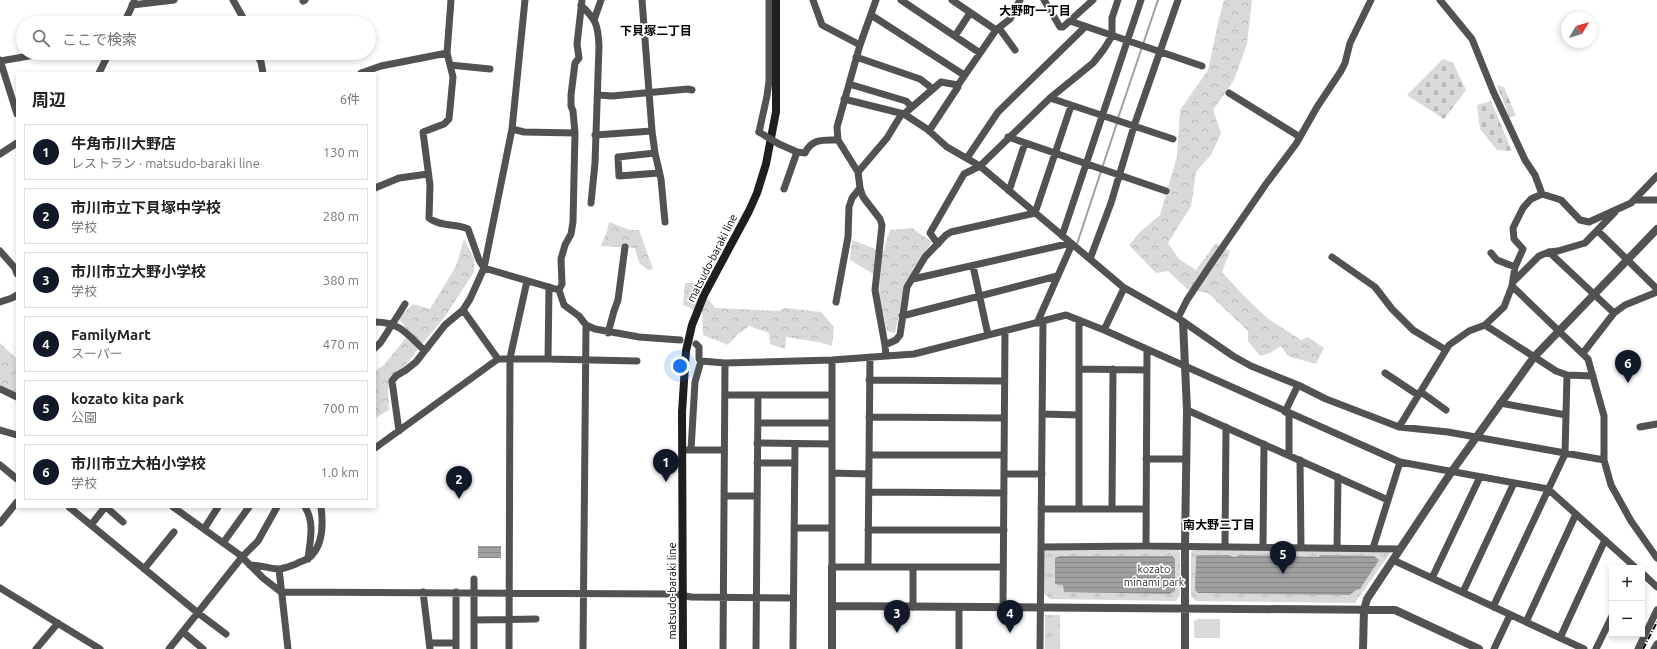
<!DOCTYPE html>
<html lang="ja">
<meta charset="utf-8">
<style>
:root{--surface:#fff;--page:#f6f6f6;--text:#222;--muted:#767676;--line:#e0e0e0;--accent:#111827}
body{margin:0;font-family:Ubuntu,"Noto Sans JP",sans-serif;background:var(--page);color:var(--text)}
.controls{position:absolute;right:12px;bottom:12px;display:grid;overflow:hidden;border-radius:0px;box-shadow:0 2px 6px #0003}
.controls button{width:36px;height:36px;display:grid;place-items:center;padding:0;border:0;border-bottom:1px solid var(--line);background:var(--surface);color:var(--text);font:20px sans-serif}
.compass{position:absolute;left:1561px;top:12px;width:36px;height:36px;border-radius:50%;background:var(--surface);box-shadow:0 2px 6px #0003;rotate:52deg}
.you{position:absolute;left:680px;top:366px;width:14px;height:14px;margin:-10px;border:3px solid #fff;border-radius:50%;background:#1a73e8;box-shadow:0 0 0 6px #1a73e833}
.badge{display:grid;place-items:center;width:26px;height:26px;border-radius:50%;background:var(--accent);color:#fff;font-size:13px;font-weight:700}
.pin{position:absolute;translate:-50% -33px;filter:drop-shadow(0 1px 2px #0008)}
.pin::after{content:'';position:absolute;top:21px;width:14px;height:12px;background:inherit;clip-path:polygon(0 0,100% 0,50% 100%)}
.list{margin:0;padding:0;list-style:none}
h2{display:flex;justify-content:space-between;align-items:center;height:52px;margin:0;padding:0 16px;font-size:17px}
h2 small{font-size:13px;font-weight:400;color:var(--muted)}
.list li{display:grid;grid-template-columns:26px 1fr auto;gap:12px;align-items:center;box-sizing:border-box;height:56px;margin:0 8px 8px;padding:0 8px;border:1px solid var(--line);border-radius:0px}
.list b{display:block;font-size:15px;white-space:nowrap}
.list p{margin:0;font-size:13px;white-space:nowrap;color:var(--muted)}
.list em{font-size:13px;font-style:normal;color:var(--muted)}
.icon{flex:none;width:22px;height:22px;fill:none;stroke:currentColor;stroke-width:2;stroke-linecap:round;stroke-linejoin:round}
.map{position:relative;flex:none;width:1657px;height:649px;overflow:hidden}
.search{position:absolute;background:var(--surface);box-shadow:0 2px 6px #0003;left:16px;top:16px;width:360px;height:44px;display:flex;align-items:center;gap:10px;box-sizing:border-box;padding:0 14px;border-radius:22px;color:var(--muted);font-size:15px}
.panel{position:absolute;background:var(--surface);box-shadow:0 2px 6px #0003;left:16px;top:72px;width:360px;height:436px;border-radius:0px}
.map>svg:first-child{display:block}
.grass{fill:#d9d9d9}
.forest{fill:url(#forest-crowns)}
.cemetery{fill:url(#cemetery-stones)}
.park{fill:url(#park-tufts)}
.water{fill:url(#water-rules)}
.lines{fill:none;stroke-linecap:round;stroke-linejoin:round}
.stream{stroke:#a0a0a0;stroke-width:2}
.minor{stroke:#525252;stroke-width:7}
.tertiary{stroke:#525252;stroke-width:8}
.secondary{stroke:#1f1f1f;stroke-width:8}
.rail{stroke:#000;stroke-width:2;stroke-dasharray:6 2 1 2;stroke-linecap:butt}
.minor-bridge{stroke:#525252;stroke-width:7}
.labels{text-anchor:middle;stroke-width:3.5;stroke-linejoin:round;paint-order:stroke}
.street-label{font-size:11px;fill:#000;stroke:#fff}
.park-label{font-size:11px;fill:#303030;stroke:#fff}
.neighbourhood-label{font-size:12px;font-weight:bold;fill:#000;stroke:#fff}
</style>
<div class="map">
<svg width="1657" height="649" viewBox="0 0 1657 649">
<defs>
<pattern id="forest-crowns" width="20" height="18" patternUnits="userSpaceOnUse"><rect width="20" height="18" fill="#d9d9d9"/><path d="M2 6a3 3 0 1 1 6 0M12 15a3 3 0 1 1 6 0" fill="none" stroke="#b8b8b8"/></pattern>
<pattern id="cemetery-stones" width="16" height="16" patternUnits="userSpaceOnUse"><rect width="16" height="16" fill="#d9d9d9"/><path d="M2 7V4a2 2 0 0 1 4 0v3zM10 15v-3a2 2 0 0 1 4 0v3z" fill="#b8b8b8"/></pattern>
<pattern id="park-tufts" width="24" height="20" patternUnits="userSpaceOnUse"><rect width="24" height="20" fill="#d9d9d9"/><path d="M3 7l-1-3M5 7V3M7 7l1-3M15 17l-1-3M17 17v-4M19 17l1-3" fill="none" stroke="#b8b8b8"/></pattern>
<pattern id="water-rules" width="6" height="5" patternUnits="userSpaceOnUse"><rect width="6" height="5" fill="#a0a0a0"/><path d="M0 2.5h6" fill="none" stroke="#888"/></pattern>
</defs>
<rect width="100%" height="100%" fill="#fff"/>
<path class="grass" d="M1198,619H1220V638H1194V621Z"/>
<path class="forest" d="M1224,0H1252L1247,44L1234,80L1213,110L1221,133L1211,155L1196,172L1191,206L1168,243L1179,259L1196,270L1216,243L1230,251L1222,272L1244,296L1267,318L1301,340L1308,337L1324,348L1316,364L1288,356L1281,346L1270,353L1260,356L1248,341V331L1208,293L1187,289L1168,271L1156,273L1129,245L1140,232L1160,215L1177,157L1180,110L1208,70L1219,19Z
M609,222L630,230H639L653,269L648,270L639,263L635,248L601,246L607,231Z
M912,228L932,242L913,269L903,295L895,333L887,331L879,296L880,278L850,260L852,240L883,252L890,230Z
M464,239L474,258V272L446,315L414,354L388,389L389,410L375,418V371L384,365L410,333L398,318L413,304L430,309L456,266Z
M685,283H702L701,293L709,300L715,308L779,311L785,308L821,312L834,327L832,346L818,342L786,337L785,349L770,344L769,333L749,326L736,336L728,345L703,335L702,313L683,305Z
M0,343L17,359V395L0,386Z"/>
<path class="cemetery" d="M1443,59L1453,63L1466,90L1444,119L1407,95Z
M1497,85L1504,87L1516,116L1509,117Z
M1491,101L1512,151L1497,150L1480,129L1477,105Z"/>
<path class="park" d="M1044,550H1178L1180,552V595L1176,601L1050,599L1044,593Z
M1193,550L1389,551L1390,553L1355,603L1196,601L1191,596V552Z
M1045,615H1060V649H1045Z"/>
<path class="water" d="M478,546H501V558H478Z
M1198,555H1228L1235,557L1240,555L1277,556V557L1284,558L1287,556L1318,557L1321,555L1374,556L1379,560L1360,589L1356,590L1350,595L1198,593L1195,590L1196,557Z
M1059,556H1172L1175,559V591L1169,594L1064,592L1063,585L1055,584V558Z"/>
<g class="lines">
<path class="stream" d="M1118,118L1158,0
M1077,244L1117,123"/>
<path class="minor" d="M233,0L246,23
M451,0L447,53L453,77L449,119L444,124L423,132L430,185L429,218C440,227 455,223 468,229L479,260L484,268L559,290
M582,0L577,44L579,58L575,63L571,95V106L573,111L575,133L573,222L571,234L565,245L561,259L562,284L559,290L564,305L579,316L586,325L595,329L639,337L680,340
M642,0L652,131L655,153L661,179L665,222
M813,0L822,25L860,45
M876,0L860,45L837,127L838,140L858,172L860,188L863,197L880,219L882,225L875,290L885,345L886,356
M901,0L980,53
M952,0L996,30
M1044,0L1060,27H1063L1093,0
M1440,0L1472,39L1493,91L1525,160L1535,175L1542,194L1561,200L1580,220L1589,222L1631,203L1657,176
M303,1L305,0
M132,5L174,0
M581,5C596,20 598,24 599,46L595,163L591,203
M871,15L964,75
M594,20L601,0
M1070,21L1202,66
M124,23L134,2
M999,28L1015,50
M955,36L970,13
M256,53L261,62L263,73
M856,57L920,79L933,89
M0,60L17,114
M0,61L46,53
M450,65L490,69
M99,73L109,53
M361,73L381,66L447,53
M849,84L906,101L912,107
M1229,93L1300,137
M598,95L612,96L688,89L692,90
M1050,98L1173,139
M844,99L904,114L941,82L958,85L996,30L1010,19L1020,0
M512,129L524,132L575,133
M929,131L958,87V85
M759,132L767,96L769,81V0
M595,135L652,131
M1008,137L1166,191
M779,144L797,152L805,153C812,138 824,140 838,140
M655,153L618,157L619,176L659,173
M0,154L17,143
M967,158L998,112L1085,27
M858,172L887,138L901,115L904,114L927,129L947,147L980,166L1123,287L1178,318L1233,356L1251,366L1298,385L1326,399L1399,427
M375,188L399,178L428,174
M784,189L797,152
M1009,191L1025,143
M1634,200H1657
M1598,231L1657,289
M1062,236L1141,0
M938,244L930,233L964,174L980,166L1050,98L1093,63L1104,49L1112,36V18L1118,0
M0,251L15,268L17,274
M1549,252L1614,313
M1491,253L1497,260L1515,267
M1332,257L1375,287L1392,309L1413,330L1446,350
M1090,259L1111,203L1134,126L1178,0
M973,266L988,335
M913,279L1071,243
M1513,282L1539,256L1549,252L1558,251L1585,243L1615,212
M1512,286L1588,359L1604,416V460L1611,485L1631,521L1657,558
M0,302L12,298L17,295
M836,302L848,237L849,207L852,198L860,188
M463,310L498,359
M902,316L1057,276
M1178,318L1187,300L1213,261L1266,184L1296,144L1317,107L1341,71L1345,63L1350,43L1371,0
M375,322C400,322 407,334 424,350
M1037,323L1072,244
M1485,325L1504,307L1512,286L1515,267L1523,249L1514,239L1513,228L1523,208L1531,199L1542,194
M1104,330L1124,288
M608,333L614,311L618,300L625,247
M696,344L699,347V359L701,361L725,363L832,360L914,354L1066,315L1104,330L1400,462L1548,489L1636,568
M885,345L896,340L900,335L907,287L925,257L946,235L951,232L1035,213L1071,106
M375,348L381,342L405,304
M1583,353L1614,313L1625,305L1657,292
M548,359L549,287
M832,360V567H1003
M1079,369L1147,370
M1385,373L1418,395
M1593,376L1567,375L1556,371L1485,325L1469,331L1449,345L1399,427L1448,432L1604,460
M869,380L1004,381
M0,389L17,397
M1421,392L1446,410
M725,395H832
M1500,403L1566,415
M1187,410L1388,500
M1285,412L1298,385
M1042,414L1079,415
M869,417L1004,418
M758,423H832
M1640,427L1657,424
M0,430L17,435
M399,431L392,381L396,376L406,370L416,362L445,325L463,310L470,299L484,268L512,129L525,0
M757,443L832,444
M375,448L498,359H548L637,361
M687,450H724
M691,450L695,382L701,361
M869,455H1004
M1289,455V414
M1146,459H1186
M1300,460L1301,548
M757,463H794
M0,465L17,479
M832,473L869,474
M1004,474H1042
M869,492L1004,493
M725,496H757
M69,507L198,613L226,634
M106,507L123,522
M173,507L240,555L263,578L281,592L675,594L691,597L793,598
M305,507C315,523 310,541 308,559
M1041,509H1146
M1079,509V321
M1112,509L1113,369
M0,523L17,502
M91,525L105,507
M794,528H832
M204,529L218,507
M868,530H1004
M223,543L249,507
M1146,546L1147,351
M1041,547L1146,546L1400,549
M1225,547L1226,427
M1263,547L1264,444
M1337,548L1338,477
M1373,548L1400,462
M1393,560L1584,649
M250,565C260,565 268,568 278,569C284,569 290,566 296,564C301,561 308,560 312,555C323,543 323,522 321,507
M868,567L870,357
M913,567V607
M144,569L174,532
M279,569L288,649
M1642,573L1657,587
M1432,578L1480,477
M474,579V649
M0,588L100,649
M423,592L430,649
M456,592V649
M1463,592L1514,483
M1493,607L1565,454L1567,375
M1003,608L1005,331
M474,620L536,619
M1526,622L1576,514
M183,632L203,649
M1560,638L1605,540
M429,643H456
M36,649L58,623
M169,649L242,557L258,541L277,507
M509,649L510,358L527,281
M583,649L586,325
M723,649L725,363
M756,649L758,395
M793,649L795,444
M959,649V607
M1040,649L1043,321
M1494,649L1510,615
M1596,649L1612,616
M1638,649L1657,610
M1654,649L1657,644"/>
<path class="tertiary" d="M1183,322L1187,410L1185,547V649
M832,606L1395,610L1479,649
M832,649V567
M1363,649L1364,610L1367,599L1452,471L1534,357L1657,229"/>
<path class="secondary" d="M683,649L682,412L686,351L692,325L704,295L749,211L757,193L766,164L776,112V0"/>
<path class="rail" d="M1643,649L1657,622"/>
<path class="minor-bridge" d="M759,132L779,144"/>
</g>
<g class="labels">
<g class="street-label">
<text transform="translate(712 258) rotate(-63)" y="4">matsudo-baraki line</text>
<text transform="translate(672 591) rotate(-90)" y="4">matsudo-baraki line</text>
</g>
<g class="park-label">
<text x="1154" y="573">kozato<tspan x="1154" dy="13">minami park</tspan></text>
</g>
<g class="neighbourhood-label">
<text x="1035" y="15">大野町一丁目</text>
<text x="656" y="35">下貝塚二丁目</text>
<text x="1219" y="529">南大野二丁目</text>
</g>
</g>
</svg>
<div class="controls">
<button>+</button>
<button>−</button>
</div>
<svg class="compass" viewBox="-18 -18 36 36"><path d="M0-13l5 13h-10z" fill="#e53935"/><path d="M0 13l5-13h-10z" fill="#767676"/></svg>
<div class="you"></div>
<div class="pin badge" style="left:666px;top:482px">1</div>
<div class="pin badge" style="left:459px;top:499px">2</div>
<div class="pin badge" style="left:897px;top:633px">3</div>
<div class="pin badge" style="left:1010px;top:633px">4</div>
<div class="pin badge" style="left:1283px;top:574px">5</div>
<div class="pin badge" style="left:1628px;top:383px">6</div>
<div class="search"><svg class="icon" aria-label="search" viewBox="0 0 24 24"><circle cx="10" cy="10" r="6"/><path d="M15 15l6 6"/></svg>ここで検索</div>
<section class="panel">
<h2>周辺<small>6件</small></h2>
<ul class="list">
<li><span class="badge">1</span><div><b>牛角市川大野店</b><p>レストラン · matsudo-baraki line</p></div><em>130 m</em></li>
<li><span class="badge">2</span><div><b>市川市立下貝塚中学校</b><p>学校</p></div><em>280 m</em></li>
<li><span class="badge">3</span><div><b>市川市立大野小学校</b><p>学校</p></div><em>380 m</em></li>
<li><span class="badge">4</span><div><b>FamilyMart</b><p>スーパー</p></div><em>470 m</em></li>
<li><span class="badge">5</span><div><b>kozato kita park</b><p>公園</p></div><em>700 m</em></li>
<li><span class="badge">6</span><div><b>市川市立大柏小学校</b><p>学校</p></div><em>1.0 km</em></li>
</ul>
</section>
</div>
